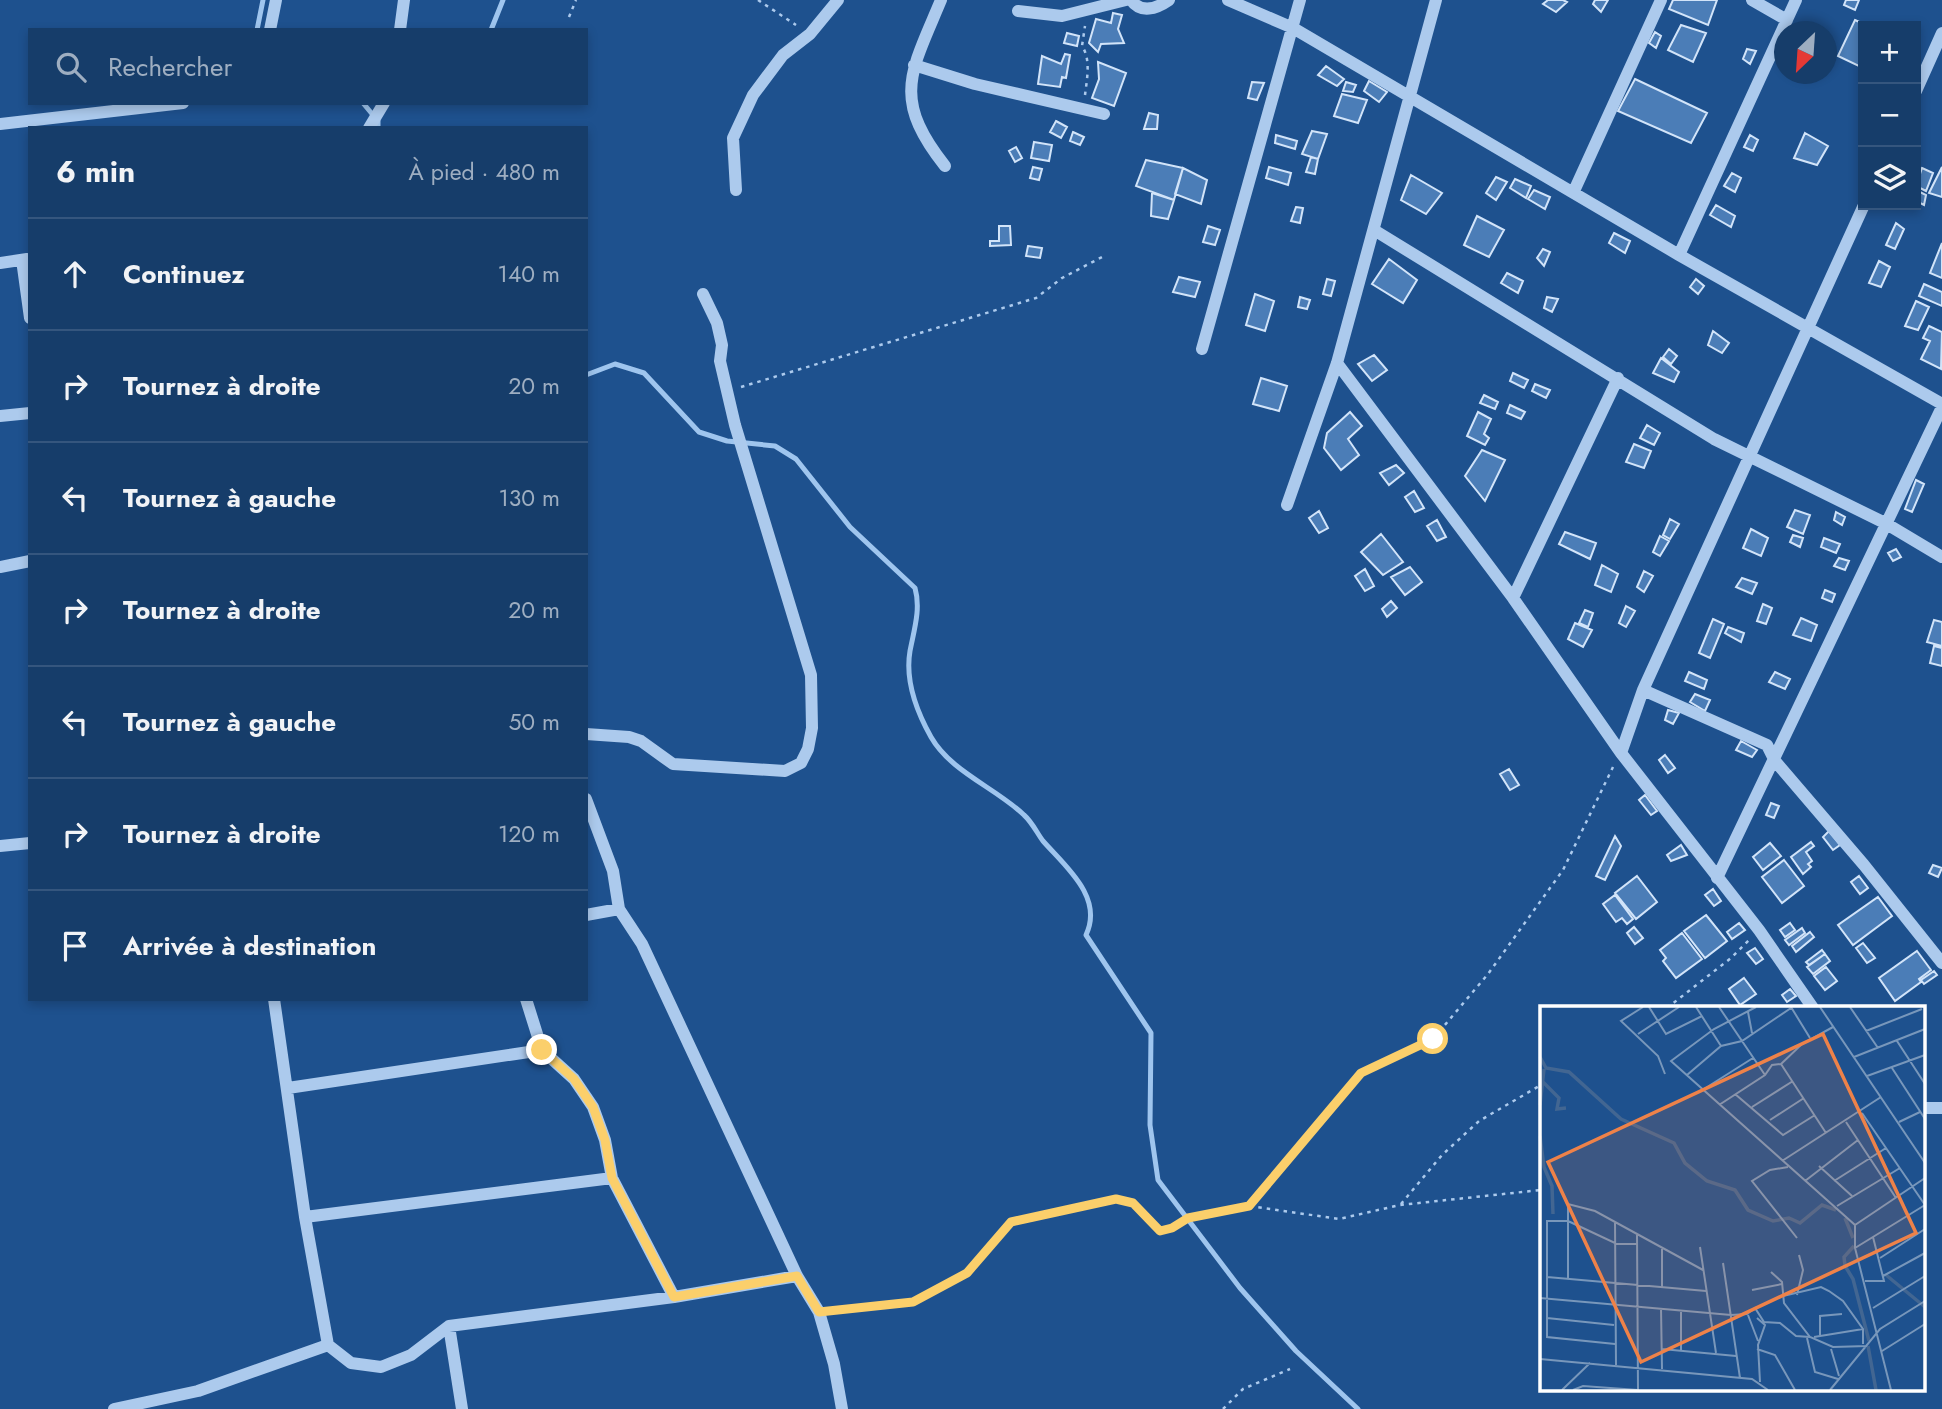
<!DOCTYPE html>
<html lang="fr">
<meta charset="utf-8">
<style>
:root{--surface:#163d6a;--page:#234872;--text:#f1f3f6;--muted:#9eaec1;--line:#35567e}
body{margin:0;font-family:Jost,sans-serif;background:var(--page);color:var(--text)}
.controls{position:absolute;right:21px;top:21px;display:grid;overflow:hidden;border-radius:0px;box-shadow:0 4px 10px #0003}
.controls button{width:63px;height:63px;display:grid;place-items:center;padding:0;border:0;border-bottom:2px solid var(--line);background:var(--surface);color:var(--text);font:35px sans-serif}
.compass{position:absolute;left:1774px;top:21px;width:63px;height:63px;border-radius:50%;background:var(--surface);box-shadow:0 4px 10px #0003;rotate:205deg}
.stop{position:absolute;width:21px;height:21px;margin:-16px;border:5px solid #fbcf6b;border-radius:50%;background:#fff}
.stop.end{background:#fbcf6b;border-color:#fff;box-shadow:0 2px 7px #0008}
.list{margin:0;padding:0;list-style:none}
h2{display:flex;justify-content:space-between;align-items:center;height:91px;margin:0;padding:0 28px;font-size:30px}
h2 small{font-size:23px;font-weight:400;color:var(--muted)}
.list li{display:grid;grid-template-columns:46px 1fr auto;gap:21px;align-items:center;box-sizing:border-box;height:112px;padding:0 28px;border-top:2px solid var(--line)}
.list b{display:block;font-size:26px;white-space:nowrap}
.list em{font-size:23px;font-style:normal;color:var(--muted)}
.icon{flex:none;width:38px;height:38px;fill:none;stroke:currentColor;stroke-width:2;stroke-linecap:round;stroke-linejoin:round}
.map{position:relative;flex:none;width:1942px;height:1409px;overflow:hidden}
.search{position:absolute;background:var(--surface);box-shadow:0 4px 10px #0003;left:28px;top:28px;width:560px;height:77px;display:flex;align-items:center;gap:18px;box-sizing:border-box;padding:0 24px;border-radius:0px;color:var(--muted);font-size:26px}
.panel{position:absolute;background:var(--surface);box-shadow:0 4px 10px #0003;left:28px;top:126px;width:560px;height:875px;border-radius:0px}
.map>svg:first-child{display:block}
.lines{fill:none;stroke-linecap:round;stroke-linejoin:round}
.stream{stroke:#9fc5ee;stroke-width:5}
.building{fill:#4b7db7;stroke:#d2e4f9;stroke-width:2}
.path{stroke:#accaed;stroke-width:2.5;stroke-dasharray:3.5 5;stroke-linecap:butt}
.minor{stroke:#accaed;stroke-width:12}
.route{stroke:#fbcf6b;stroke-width:9}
.inset-river{fill:none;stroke:#426692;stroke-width:3.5}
.inset-road{fill:none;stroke:#7897bb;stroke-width:2}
.view{fill:#ee8249;fill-opacity:0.15;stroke:#ee8249;stroke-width:3.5}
.inset-edge{fill:none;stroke:#fff;stroke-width:3.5}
</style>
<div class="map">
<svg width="1942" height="1409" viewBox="0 0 1942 1409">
<rect width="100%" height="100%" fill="#1e518e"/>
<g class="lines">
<path class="stream" d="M257,30L263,0
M491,30L503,0
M363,103L378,121V128
M586,375L615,364L644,373L699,432L727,441L775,446L796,459L850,527L915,588C921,609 914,630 910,651C905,680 917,712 931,737C951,772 996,788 1024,815C1032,822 1037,833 1043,841C1065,866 1104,897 1086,935L1151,1033L1150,1125L1158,1180L1240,1288L1296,1351L1358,1409"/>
</g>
<path class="building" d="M1548,0H1563L1567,2L1556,12L1543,4Z
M1595,0H1608L1601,12L1593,4Z
M1673,0H1717L1708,25L1669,9Z
M1846,0H1859L1855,10L1844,5Z
M1113,13L1122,15L1118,29L1124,43L1101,44L1098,52L1089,43L1096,19L1111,23Z
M1855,20L1868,26H1863V68L1838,56Z
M1681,25L1706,33L1693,62L1668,50Z
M1655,32L1661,36L1656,48L1649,43Z
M1067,33L1079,36L1077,46L1064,43Z
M1747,49L1756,51L1750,64L1743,59Z
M1065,54L1070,55L1066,78L1062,77L1060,87L1038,84L1042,56L1061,64Z
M1098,62L1126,73L1114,106L1092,98L1099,79Z
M1326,66L1344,79L1337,86L1318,75Z
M1635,79L1707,113L1691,143L1618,111Z
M1369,81L1387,92L1379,102L1364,91Z
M1252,82L1264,83L1257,100L1248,98Z
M1346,82L1356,85L1353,92L1343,91Z
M1342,94L1367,100L1358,123L1334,116Z
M1149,113L1158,115L1157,129H1144Z
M1056,121L1067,127L1061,138L1050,132Z
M1312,131L1327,134L1318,159L1302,154Z
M1073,132L1084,137L1080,145L1070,141Z
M1805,133L1828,146L1817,165L1794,158Z
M1276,135L1297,141L1295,149L1275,143Z
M1750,135L1758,140L1753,151L1744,147Z
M1034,142L1052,145L1049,161L1031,158Z
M1016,147L1022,158L1015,162L1009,151Z
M1311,157L1318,159L1315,174L1306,172Z
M1146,160L1183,168L1174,200L1136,186Z
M1033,167L1042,169L1039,180L1030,178Z
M1269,167L1291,173L1288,185L1266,178Z
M1942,167V197L1929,193Z
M1183,168L1207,180L1201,204L1175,194Z
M1922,168L1933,173L1926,191L1916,186Z
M1732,173L1741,178L1735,192L1724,186Z
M1411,175L1442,193L1426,214L1401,200Z
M1496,177L1507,182L1496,200L1486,193Z
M1515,179L1531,186L1526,198L1510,188Z
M1534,190L1550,197L1545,209L1528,199Z
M1916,190L1926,195L1924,205L1916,201Z
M1152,193L1174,200L1168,219L1151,216Z
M1716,205L1735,216L1731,227L1710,215Z
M1296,207L1303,208L1300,223L1291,221Z
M1477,216L1504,230L1489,257L1464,245Z
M1896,223L1904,229L1895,249L1886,245Z
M999,226H1010L1011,245L990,246V241H999Z
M1208,226L1220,230L1215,245L1203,242Z
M1614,233L1630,241L1625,253L1609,243Z
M1942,243V278L1930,273Z
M1028,246L1042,248L1040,258L1026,256Z
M1543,249L1550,252L1544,266L1537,258Z
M1389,259L1417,280L1403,303L1372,284Z
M1879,261L1890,267L1881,287L1869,283Z
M1507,273L1523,281L1518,293L1501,283Z
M1179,277L1200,282L1195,297L1173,292Z
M1327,279L1335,281L1331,296L1323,294Z
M1696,279L1704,286L1698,294L1690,287Z
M1924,284L1942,292V306L1919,296Z
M1255,294L1274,301L1265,331L1246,325Z
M1300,297L1310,300L1307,309L1298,307Z
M1547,297L1558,299L1552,312L1544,308Z
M1916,301L1929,307L1918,330L1905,326Z
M1929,326L1942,332L1941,369L1921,359L1930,341L1923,338Z
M1713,331L1729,343L1722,353L1708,345Z
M1669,349L1677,356L1671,364L1663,357Z
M1374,355L1387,370L1372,381L1358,364Z
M1661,358L1679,372L1674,382L1653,373Z
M1513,373L1528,380L1524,388L1510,381Z
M1261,378L1287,386L1279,411L1253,404Z
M1535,384L1550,390L1546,398L1532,391Z
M1484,395L1498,402L1495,409L1480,403Z
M1510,405L1525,412L1521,419L1507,413Z
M1350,412L1362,426L1348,439L1359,455L1341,470L1324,448L1327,433Z
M1478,412L1491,419L1484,434L1489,438L1485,445L1467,436Z
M1647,425L1660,433L1654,445L1640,438Z
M1634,444L1651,451L1644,468L1626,462Z
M1482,450L1505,460L1485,501L1465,476Z
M1396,465L1404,473L1389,485L1380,473Z
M1916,480L1924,484L1912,512L1905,509Z
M1414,491L1424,508L1415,512L1405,497Z
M1795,510L1810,515L1803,534L1787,527Z
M1319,511L1328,528L1319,533L1309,518Z
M1836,512L1845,517L1842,525L1834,520Z
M1670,519L1679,524L1670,539L1663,535Z
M1437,520L1446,537L1437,541L1427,526Z
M1751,529L1768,538L1761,556L1743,548Z
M1565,532L1596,543L1590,559L1559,544Z
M1381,534L1403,562L1383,575L1361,552Z
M1793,535L1803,538L1800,547L1790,542Z
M1660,536L1669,541L1660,556L1653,552Z
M1824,538L1840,544L1836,553L1821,547Z
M1896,549L1901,557L1893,561L1888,553Z
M1839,558L1849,561L1845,570L1834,566Z
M1602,565L1618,574L1611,592L1595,585Z
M1410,567L1422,582L1405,595L1391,577Z
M1365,569L1374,586L1365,591L1355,576Z
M1644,571L1653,576L1644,592L1637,587Z
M1742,578L1757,583L1752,594L1736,587Z
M1825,590L1835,594L1832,602L1822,598Z
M1391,601L1397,608L1387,617L1382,609Z
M1763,604L1772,608L1766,624L1757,621Z
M1626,606L1635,611L1626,627L1619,623Z
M1585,610L1593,613L1588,627L1579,623Z
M1801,618L1817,625L1811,641L1793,635Z
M1713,619L1724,624L1710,658L1699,653Z
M1934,620L1942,622V646L1927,642Z
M1575,623L1592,630L1583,647L1568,639Z
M1728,627L1744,633L1741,642L1725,633Z
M1934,646L1942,648V666L1930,663Z
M1689,672L1707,680L1704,689L1685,681Z
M1775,672L1790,679L1785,689L1769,682Z
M1695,694L1710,700L1705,711L1690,702Z
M1668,710L1679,713L1673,724L1665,720Z
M1741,741L1757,750L1752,757L1736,750Z
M1665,755L1675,768L1668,773L1659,760Z
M1509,769L1519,785L1510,790L1500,774Z
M1645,795L1657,811L1651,815L1639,800Z
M1771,803L1779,806L1774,818L1766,815Z
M1829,831L1840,845L1833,850L1823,837Z
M1615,836L1621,846L1605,880L1596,876Z
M1811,842L1814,846L1806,852L1812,861L1808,864L1811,867L1803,874L1791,857Z
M1770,843L1781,856L1763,870L1753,857Z
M1681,845L1687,855L1671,861L1667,855Z
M1784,860L1804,886L1782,903L1762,877Z
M1933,865L1942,868L1938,877L1929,873Z
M1637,876L1657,902L1636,919L1615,893Z
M1859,876L1868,888L1860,894L1851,882Z
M1713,889L1721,901L1714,906L1705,895Z
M1615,895L1633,919L1627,924L1622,918L1616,922L1603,904Z
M1878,897L1892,916L1853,945L1838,925Z
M1706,915L1727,941L1705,958L1684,931Z
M1739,923L1745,930L1732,939L1727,932Z
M1790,923L1795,930L1785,937L1780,930Z
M1634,927L1643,938L1635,944L1627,933Z
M1802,928L1805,933L1789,945L1785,940Z
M1810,932L1814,937L1796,952L1792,946Z
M1682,933L1702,959L1676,978L1663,961L1666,958L1660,950Z
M1863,943L1875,958L1867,963L1856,948Z
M1755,948L1763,959L1756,964L1747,953Z
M1822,950L1825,954L1809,965L1806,962Z
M1917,951L1931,970L1919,979L1921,982L1895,1001L1879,978Z
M1825,954L1830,961L1813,974L1807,967Z
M1826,967L1837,981L1825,990L1814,976Z
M1934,971L1937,975L1924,984L1921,980Z
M1744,978L1756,994L1740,1005L1729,989Z
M1790,989L1796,996L1787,1002L1782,995Z"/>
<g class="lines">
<path class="path" d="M758,0L796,25
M569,17L576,0
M1085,95C1087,79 1091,59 1082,46L1085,26
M741,387L1036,298L1062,278L1104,256
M1667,1008L1731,958L1749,940
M1401,1204L1442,1155L1479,1121L1541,1085
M1249,1206L1361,1073L1433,1039L1488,974L1563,870L1613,767
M833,1310L913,1302L967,1273L1011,1222L1116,1199L1133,1203L1160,1231L1173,1228L1187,1218L1249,1206L1339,1219L1400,1205L1541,1190
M1223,1409L1243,1389L1290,1369"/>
<path class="minor" d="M941,0C911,72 891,98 945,166
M1131,0C1141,14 1156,9 1169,0
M1228,0L1293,28L1679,255L1942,404
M1752,0L1787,20
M1018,11L1062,16L1126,0
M270,30L276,0
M400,30L404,0
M914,65L975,84L1104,114
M1916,91L1942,33
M0,124L183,103
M369,128L384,103
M736,190L733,138L753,95L783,55L810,34L838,0
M1574,191L1661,0
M1374,230L1714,439L1885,523L1942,557
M1679,255L1796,0
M22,260L30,318
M0,263L27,259
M1202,349L1300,0
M1337,363L1513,598L1621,753L1759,930L1813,1008
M0,416L30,413
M1287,505L1337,363L1436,0
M0,567L30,561
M1513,598L1618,378
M1643,690L1767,745L1775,761L1864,865L1942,963
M586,734L629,737L641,741L673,764L785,771L801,763L808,749L812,728L811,675L735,425L720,361L722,345L717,323L703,294
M1621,753L1643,690L1864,205
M586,799L613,871L619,909L642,944L797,1276L819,1312L834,1364L842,1409
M0,846L30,843
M1717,878L1942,407
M586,915L619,909
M274,999L305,1217L328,1345L351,1363L381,1367L411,1355L449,1326L674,1297L797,1276
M526,999L542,1050L574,1079L593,1107L605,1140L612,1178L674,1297
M288,1088L542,1050
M1923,1108H1942
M305,1217L612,1178
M449,1326L462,1409
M114,1409L198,1391L328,1345"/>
</g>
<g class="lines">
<path class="route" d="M542,1050L574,1079L593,1107L605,1140L612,1178L674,1297L797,1276L819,1312L913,1302L967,1273L1011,1222L1116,1199L1133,1203L1160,1231L1172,1228L1188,1218L1249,1206L1361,1073L1433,1039"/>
</g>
<g transform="translate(1540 1006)">
<rect width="385" height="385" fill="#1e518e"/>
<path class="inset-river" d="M0,51L6,62L29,66L81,113L134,137L145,157L167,175L195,184L208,204L233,215L249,212L260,217L282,199L296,204M3,76L19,92L17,103L26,102M0,99L4,63M0,130L4,161L12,180L13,208M305,212L313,232M314,240L304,251L305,260L313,273L329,335M346,269L385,301M328,340L336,384"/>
<path class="inset-road" d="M103,1L81,15L118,50L125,68M109,1L126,28L162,10M156,1L181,40M179,1L225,69M216,1L174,23L131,55L315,219V242L351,384M251,1L270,32M280,1L385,157M310,1L338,42M208,6L212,27M326,25L382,3M98,28L139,1M357,35L385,78M314,51L385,23M241,58L262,38L293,21M352,62L385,113M147,69L181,40L202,35L251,2M327,70L385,49M164,83L213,52M195,88L243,129L275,109M179,99L225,69L232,59L241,58L286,127M212,101L253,75M322,107L385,199M230,114L264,92M306,116L356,192M359,116L380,106M242,155L341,91M279,160L312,190M248,161L230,164L212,175L257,232M265,175L318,134M294,175L346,142M297,200L360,162M75,216L76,359M315,219L385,172M97,228L98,384M98,238H77L28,215V198L55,205L163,264M160,241L176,347M315,242L385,199M340,252L385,223M183,257L200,372M231,266L242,276L244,297L270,331L293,341L327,340M343,270L385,247M7,271L166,285M28,273V215H7V331L75,338M325,275H344L333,231M122,281V243M212,284L242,278M257,289L263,264L259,249M243,290L281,281L289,285L303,295L323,323V338M0,292L191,309L207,308L215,302L224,316L240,317L256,330L270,331M121,302L122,363M333,302L385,270M141,304V344M208,309L218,335M7,312L74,319M217,312L225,319L218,339L220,376M280,329V310L302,308M274,331L323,323M267,332L275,366L298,373M122,343L196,350M217,343L235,349L255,384M291,343L299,370M342,345L385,318M0,353L212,373L228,384M22,384L50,357M33,384L43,380L98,384M290,384L340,323L385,295"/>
<path class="view" d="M283,28L376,227L101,356L8,156Z"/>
<rect width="385" height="385" class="inset-edge"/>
</g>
</svg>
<div class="controls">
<button>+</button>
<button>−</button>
<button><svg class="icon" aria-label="layers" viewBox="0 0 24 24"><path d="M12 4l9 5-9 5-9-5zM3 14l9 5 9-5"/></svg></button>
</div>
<svg class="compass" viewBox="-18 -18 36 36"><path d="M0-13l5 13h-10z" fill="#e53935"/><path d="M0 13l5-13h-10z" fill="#9eaec1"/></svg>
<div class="stop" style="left:1433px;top:1039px"></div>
<div class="stop end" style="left:542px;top:1050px"></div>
<div class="search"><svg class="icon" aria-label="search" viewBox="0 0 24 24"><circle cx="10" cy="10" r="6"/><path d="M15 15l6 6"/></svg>Rechercher</div>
<section class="panel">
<h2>6 min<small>À pied · 480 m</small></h2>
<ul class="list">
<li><svg class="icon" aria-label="ahead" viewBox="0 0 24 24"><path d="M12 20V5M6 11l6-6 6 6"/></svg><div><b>Continuez</b></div><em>140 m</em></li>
<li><svg class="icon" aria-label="right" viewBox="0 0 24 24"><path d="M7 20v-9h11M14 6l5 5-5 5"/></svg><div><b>Tournez à droite</b></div><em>20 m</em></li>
<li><svg class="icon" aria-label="left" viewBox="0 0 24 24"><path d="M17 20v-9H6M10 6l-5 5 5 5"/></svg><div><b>Tournez à gauche</b></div><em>130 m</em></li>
<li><svg class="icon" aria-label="right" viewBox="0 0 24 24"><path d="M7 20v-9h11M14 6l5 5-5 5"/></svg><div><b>Tournez à droite</b></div><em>20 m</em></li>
<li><svg class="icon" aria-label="left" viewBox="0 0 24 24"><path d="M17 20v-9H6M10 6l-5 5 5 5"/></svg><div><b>Tournez à gauche</b></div><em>50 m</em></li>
<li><svg class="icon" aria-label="right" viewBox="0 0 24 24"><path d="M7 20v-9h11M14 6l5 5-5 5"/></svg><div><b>Tournez à droite</b></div><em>120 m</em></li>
<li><svg class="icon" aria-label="arrive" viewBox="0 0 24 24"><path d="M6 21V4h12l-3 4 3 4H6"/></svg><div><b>Arrivée à destination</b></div></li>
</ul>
</section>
</div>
